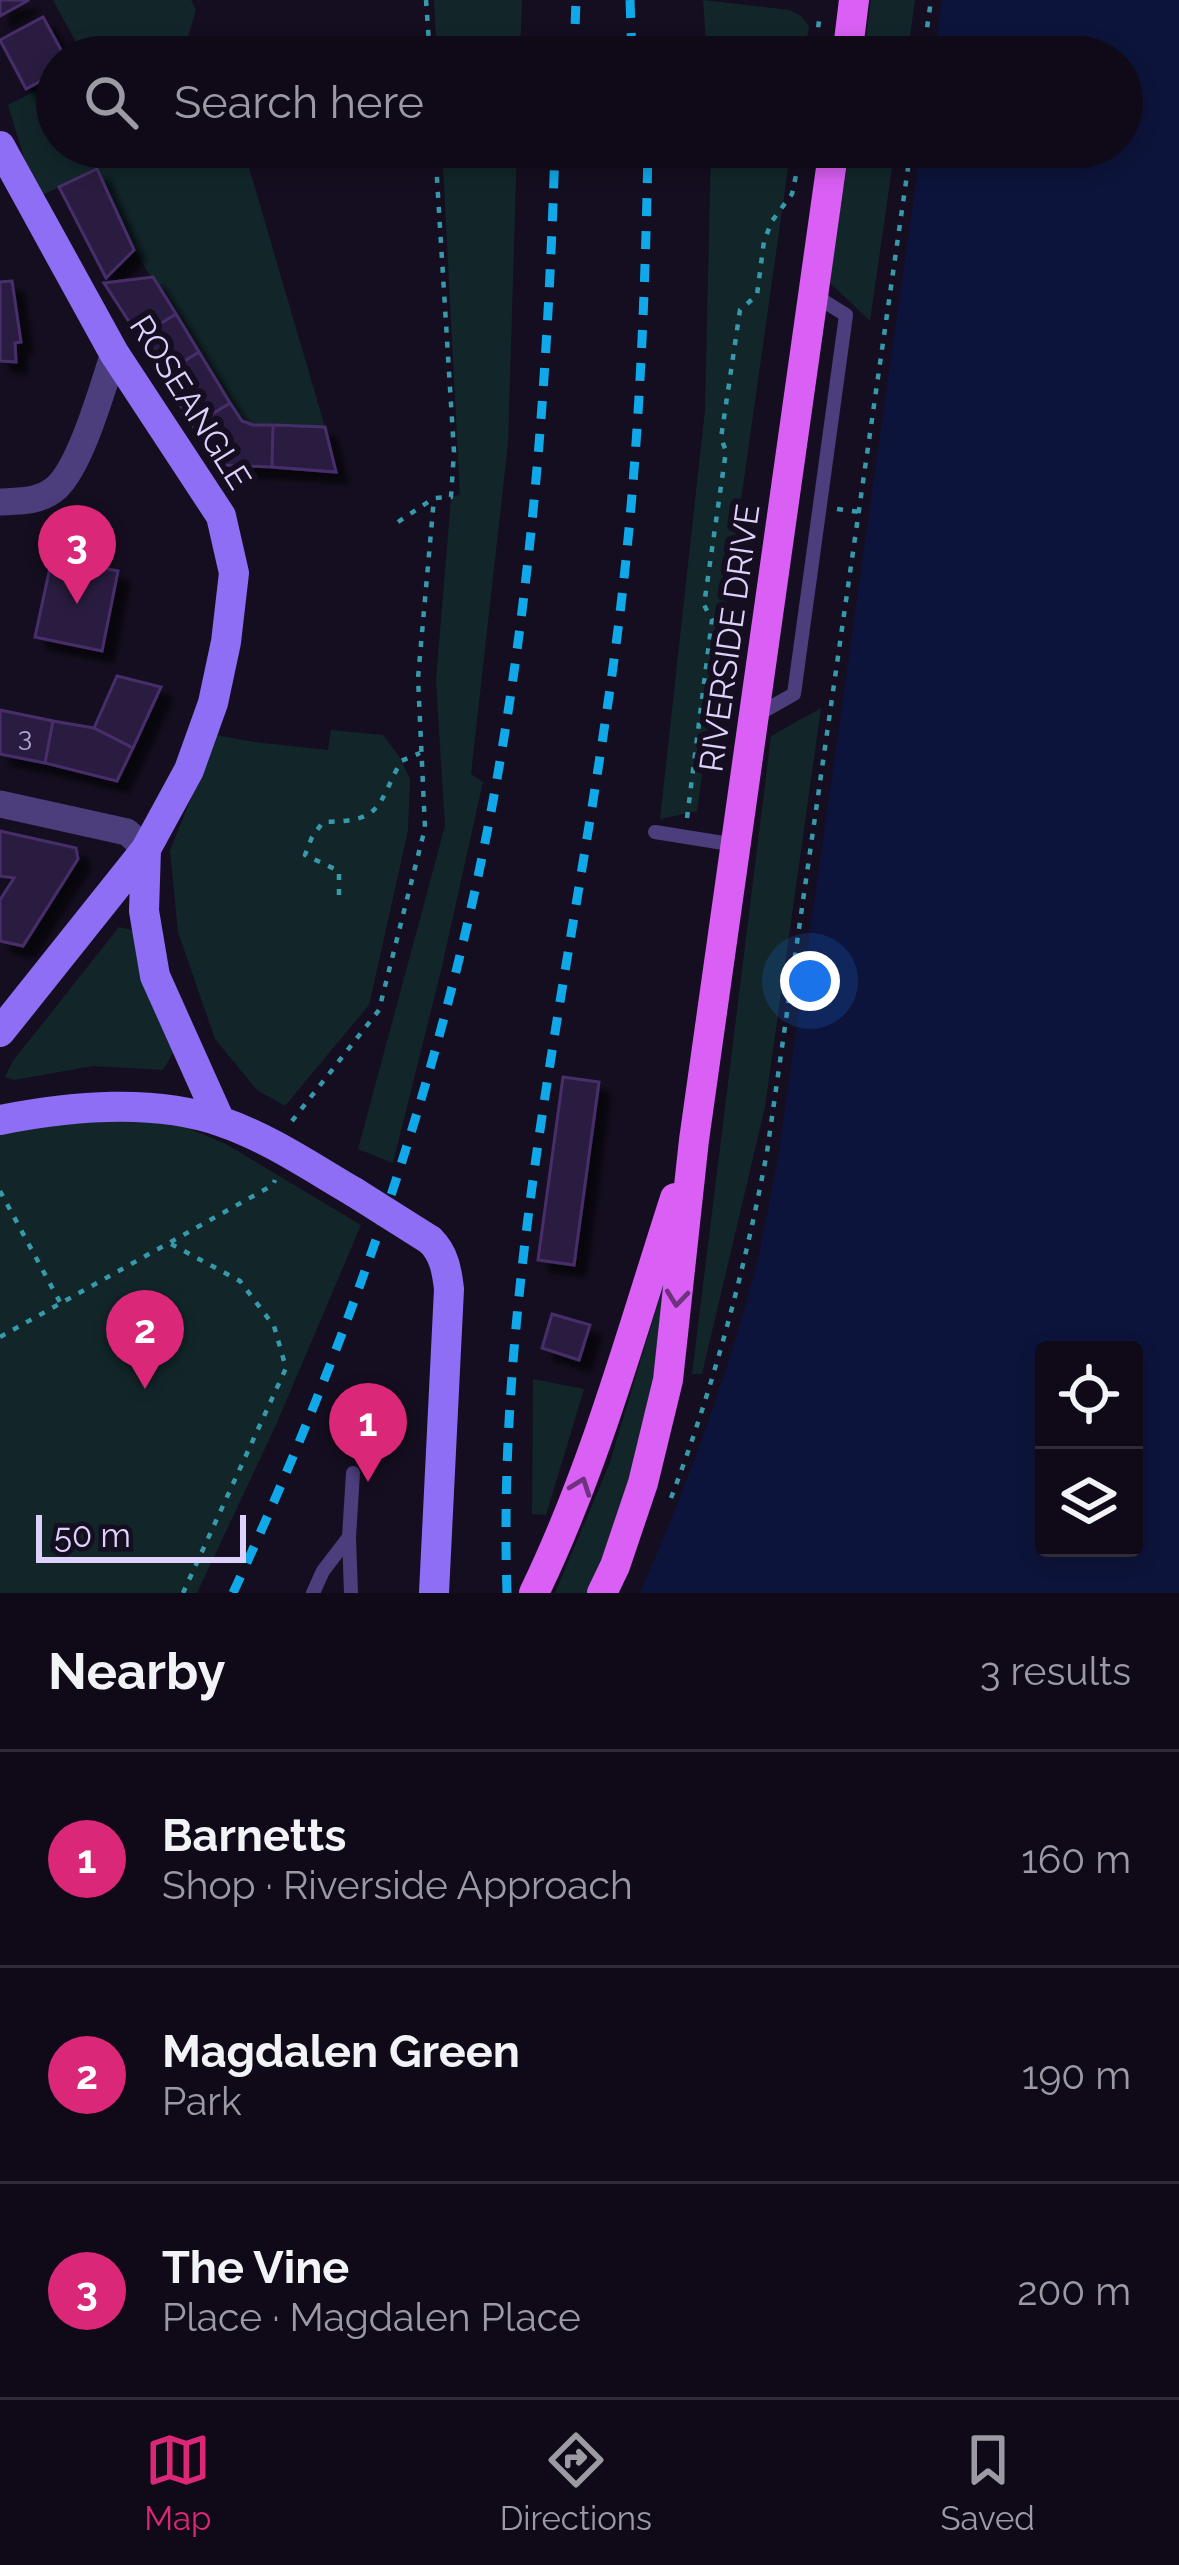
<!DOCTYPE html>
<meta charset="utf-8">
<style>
:root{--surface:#100a18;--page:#191321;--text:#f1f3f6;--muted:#9c9aa2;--line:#302b37;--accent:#db2777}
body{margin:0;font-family:Raleway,sans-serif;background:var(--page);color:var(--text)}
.controls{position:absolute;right:36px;bottom:36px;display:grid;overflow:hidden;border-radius:12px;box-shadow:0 6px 18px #0003}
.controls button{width:108px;height:108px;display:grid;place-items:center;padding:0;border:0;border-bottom:3px solid var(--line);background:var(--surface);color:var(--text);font:60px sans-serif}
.scale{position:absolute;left:36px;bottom:30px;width:210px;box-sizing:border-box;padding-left:12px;border:6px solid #ded1fc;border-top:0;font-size:33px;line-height:42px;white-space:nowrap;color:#ded1fc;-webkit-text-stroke:9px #150e20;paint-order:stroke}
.you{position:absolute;left:810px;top:981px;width:42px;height:42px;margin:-30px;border:9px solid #fff;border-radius:50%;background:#1a73e8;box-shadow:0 0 0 18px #1a73e833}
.badge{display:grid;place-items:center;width:78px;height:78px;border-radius:50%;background:var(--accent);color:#fff;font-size:39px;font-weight:700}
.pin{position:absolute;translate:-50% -99px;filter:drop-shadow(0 3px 6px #0008)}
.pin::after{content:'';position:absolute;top:63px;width:42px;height:36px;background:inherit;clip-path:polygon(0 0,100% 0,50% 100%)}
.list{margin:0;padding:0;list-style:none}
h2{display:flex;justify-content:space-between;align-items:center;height:156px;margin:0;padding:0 48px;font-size:51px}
h2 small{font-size:39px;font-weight:400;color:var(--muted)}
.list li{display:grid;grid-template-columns:78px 1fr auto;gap:36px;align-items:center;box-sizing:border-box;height:216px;padding:0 48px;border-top:3px solid var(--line)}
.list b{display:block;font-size:45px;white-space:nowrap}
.list p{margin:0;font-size:39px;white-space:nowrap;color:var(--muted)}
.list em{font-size:39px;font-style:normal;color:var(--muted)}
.icon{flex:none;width:66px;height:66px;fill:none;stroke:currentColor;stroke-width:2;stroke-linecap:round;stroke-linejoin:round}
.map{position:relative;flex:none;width:1179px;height:1593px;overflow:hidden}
.search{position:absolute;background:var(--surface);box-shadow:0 6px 18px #0003;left:36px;right:36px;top:36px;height:132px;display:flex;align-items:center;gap:30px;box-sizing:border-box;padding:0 42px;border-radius:66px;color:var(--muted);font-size:45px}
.sheet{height:804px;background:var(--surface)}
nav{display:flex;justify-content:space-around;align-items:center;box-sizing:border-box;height:168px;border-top:3px solid var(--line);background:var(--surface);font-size:33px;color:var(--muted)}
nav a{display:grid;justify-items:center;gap:6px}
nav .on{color:var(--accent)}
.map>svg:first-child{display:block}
.green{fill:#12262a}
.water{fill:#0d143b;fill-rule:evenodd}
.building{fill:#2a1c40;stroke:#472f6a;stroke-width:3;filter:url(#shadow)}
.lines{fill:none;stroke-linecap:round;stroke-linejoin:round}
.path{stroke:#369aab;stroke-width:4.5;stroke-dasharray:6 9;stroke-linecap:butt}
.lane{stroke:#4c3d7c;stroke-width:14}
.street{stroke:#4c3d7c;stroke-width:27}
.secondary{stroke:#8d6ef5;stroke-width:30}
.primary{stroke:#da5ff4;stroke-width:30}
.rail{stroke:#10a8e9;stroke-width:9;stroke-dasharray:18 15;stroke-linecap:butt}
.secondary-bridge{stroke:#8d6ef5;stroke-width:30}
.oneway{stroke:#6e327f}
.labels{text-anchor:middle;stroke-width:12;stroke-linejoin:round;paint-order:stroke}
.number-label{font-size:27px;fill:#b1a4cd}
.street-label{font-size:33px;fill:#ded1fc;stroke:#150e20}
</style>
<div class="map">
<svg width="1179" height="1593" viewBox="0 0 1179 1593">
<defs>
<filter id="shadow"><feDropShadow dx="11" dy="11" stdDeviation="3" flood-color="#0009"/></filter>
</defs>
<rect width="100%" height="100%" fill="#150e20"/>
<path class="green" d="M53,0H191L196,10L182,57H84Z
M434,0H522L520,57H437Z
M703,0L790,10L801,16L809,26L804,57H707Z
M871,0H915L907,57H863Z
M57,80V147H243L325,427L253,425L242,421L134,250L97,170L42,195L25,161L8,105Z
M442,147H517L508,443L471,774L483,782L443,962L393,1163L358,1149L445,826L436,681L451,498L460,494Z
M711,147H791L697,811L660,819L705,410Z
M850,147H895L870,321L829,282Z
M821,708L765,1107L702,1374H692L771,736Z
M331,730L383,735L399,756L410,779L408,831L369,1005L285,1106L257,1090L215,1039L178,932L170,851L216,735L254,742L328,750Z
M119,927L132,930L140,947L174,1051L163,1070L93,1066L14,1080L5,1077L13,1061Z
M166,1119L226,1144L361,1225L276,1425L197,1593H0V1126Z
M665,1280L670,1282C652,1388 634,1495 587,1593H555L609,1465Z
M533,1379L584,1389L546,1515L532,1514Z"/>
<path class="water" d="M942,0H1179V1593H640C686,1488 726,1381 755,1270C765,1231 771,1191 779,1151L921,147H1122V57H934ZM1044,1350H1134V1548H1044Z"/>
<path class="building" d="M0,0H29L0,16Z
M43,17L65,57H57V72L26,89L0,40Z
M97,169L134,250L106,278L59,187Z
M153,277L176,314L139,337L104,283Z
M12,281L21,342L15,343L16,362L0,361V282Z
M176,314L199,352L162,375L139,337Z
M199,352L230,403L193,426L162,375Z
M230,403L242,421L253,425H273L272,467L220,465L193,426Z
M273,425L325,427L336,472L272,467Z
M52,558L118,571L102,651L35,637Z
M117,676L161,687L133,748L94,728Z
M0,710L53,721L45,763L0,754Z
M53,721L94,728L133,748L117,781L45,763Z
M0,831L76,848L78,859L23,946L0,941V900L14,878L0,876Z
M563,1077L599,1082L574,1265L538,1260Z
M552,1314L590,1325L579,1360L542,1348Z"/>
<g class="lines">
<path class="path" d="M426,0L430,57
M814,57L819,21
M923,57L931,0
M837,509L860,512
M398,522L434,498L451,497L454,452L435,147
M687,818L712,620L704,605L726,451L721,438L740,310L757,295L764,241L772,221L792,194L802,147
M339,895V871L305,855L312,837L323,822C383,821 376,808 401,761L420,753
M292,1121L379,1010L425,828L418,678L434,498
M0,1191L61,1304
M171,1244L240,1281L274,1326L286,1368L183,1593
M0,1337L273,1185L275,1180
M671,1498C714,1386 745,1269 767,1152L911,147"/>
<path class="lane" d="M757,715L794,694L846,315L814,295
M655,832L736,845
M313,1593L323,1571L349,1537
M351,1593L349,1537L353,1473"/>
<path class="street" d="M0,502C20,501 40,502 56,488C81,466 103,386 114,353
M0,804L127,832L146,849"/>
<path class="secondary" d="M0,146L114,353L221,516L234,573L226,642L213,703L189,770L146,849L0,1032
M146,849L144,911L155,976L220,1121
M0,1120C71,1106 153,1098 222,1122C269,1138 311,1167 354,1192
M430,1240C444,1253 447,1271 449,1289L434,1593"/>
<path class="primary" d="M847,57L854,0
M534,1593C595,1467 632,1331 675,1198
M602,1593L615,1566L643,1483L668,1380L694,1140L834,147"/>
<path class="rail" d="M630,0L632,57
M574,57L576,0
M233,1593C347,1346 439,1085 490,817C532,596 548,372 555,147
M507,1593C496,1271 576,954 617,637C638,474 645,311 648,147"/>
<path class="secondary-bridge" d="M354,1192L430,1240"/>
</g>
<defs><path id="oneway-chevron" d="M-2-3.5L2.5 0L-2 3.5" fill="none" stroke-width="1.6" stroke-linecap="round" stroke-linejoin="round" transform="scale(3)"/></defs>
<g class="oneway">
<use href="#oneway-chevron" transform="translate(677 1298) rotate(96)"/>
<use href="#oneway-chevron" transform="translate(581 1486) rotate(-70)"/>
</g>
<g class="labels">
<g class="number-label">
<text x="25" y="746">3</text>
</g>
<g class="street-label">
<text transform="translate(191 402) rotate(58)" y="12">ROSEANGLE</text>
<text transform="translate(729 638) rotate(-82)" y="12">RIVERSIDE DRIVE</text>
</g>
</g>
</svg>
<div class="controls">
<button><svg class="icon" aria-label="locate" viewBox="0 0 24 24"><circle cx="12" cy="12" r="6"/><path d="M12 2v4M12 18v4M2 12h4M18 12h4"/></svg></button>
<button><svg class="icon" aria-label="layers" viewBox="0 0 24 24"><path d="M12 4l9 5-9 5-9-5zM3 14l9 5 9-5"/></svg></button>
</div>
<div class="scale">50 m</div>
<div class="you"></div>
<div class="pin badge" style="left:368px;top:1482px">1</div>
<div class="pin badge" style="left:145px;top:1389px">2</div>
<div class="pin badge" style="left:77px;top:604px">3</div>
<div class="search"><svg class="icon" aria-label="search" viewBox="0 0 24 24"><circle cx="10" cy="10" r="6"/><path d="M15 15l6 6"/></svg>Search here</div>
</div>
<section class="sheet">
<h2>Nearby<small>3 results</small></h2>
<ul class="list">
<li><span class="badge">1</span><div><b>Barnetts</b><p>Shop · Riverside Approach</p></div><em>160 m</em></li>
<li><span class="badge">2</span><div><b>Magdalen Green</b><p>Park</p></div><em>190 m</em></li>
<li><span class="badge">3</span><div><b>The Vine</b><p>Place · Magdalen Place</p></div><em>200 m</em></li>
</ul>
</section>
<nav>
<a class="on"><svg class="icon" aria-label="map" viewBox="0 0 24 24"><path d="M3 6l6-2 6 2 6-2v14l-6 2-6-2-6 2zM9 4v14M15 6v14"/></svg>Map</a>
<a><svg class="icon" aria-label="directions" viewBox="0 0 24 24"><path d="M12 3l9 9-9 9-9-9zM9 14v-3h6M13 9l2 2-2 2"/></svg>Directions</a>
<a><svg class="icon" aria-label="saved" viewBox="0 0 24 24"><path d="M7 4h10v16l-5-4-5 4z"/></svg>Saved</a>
</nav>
